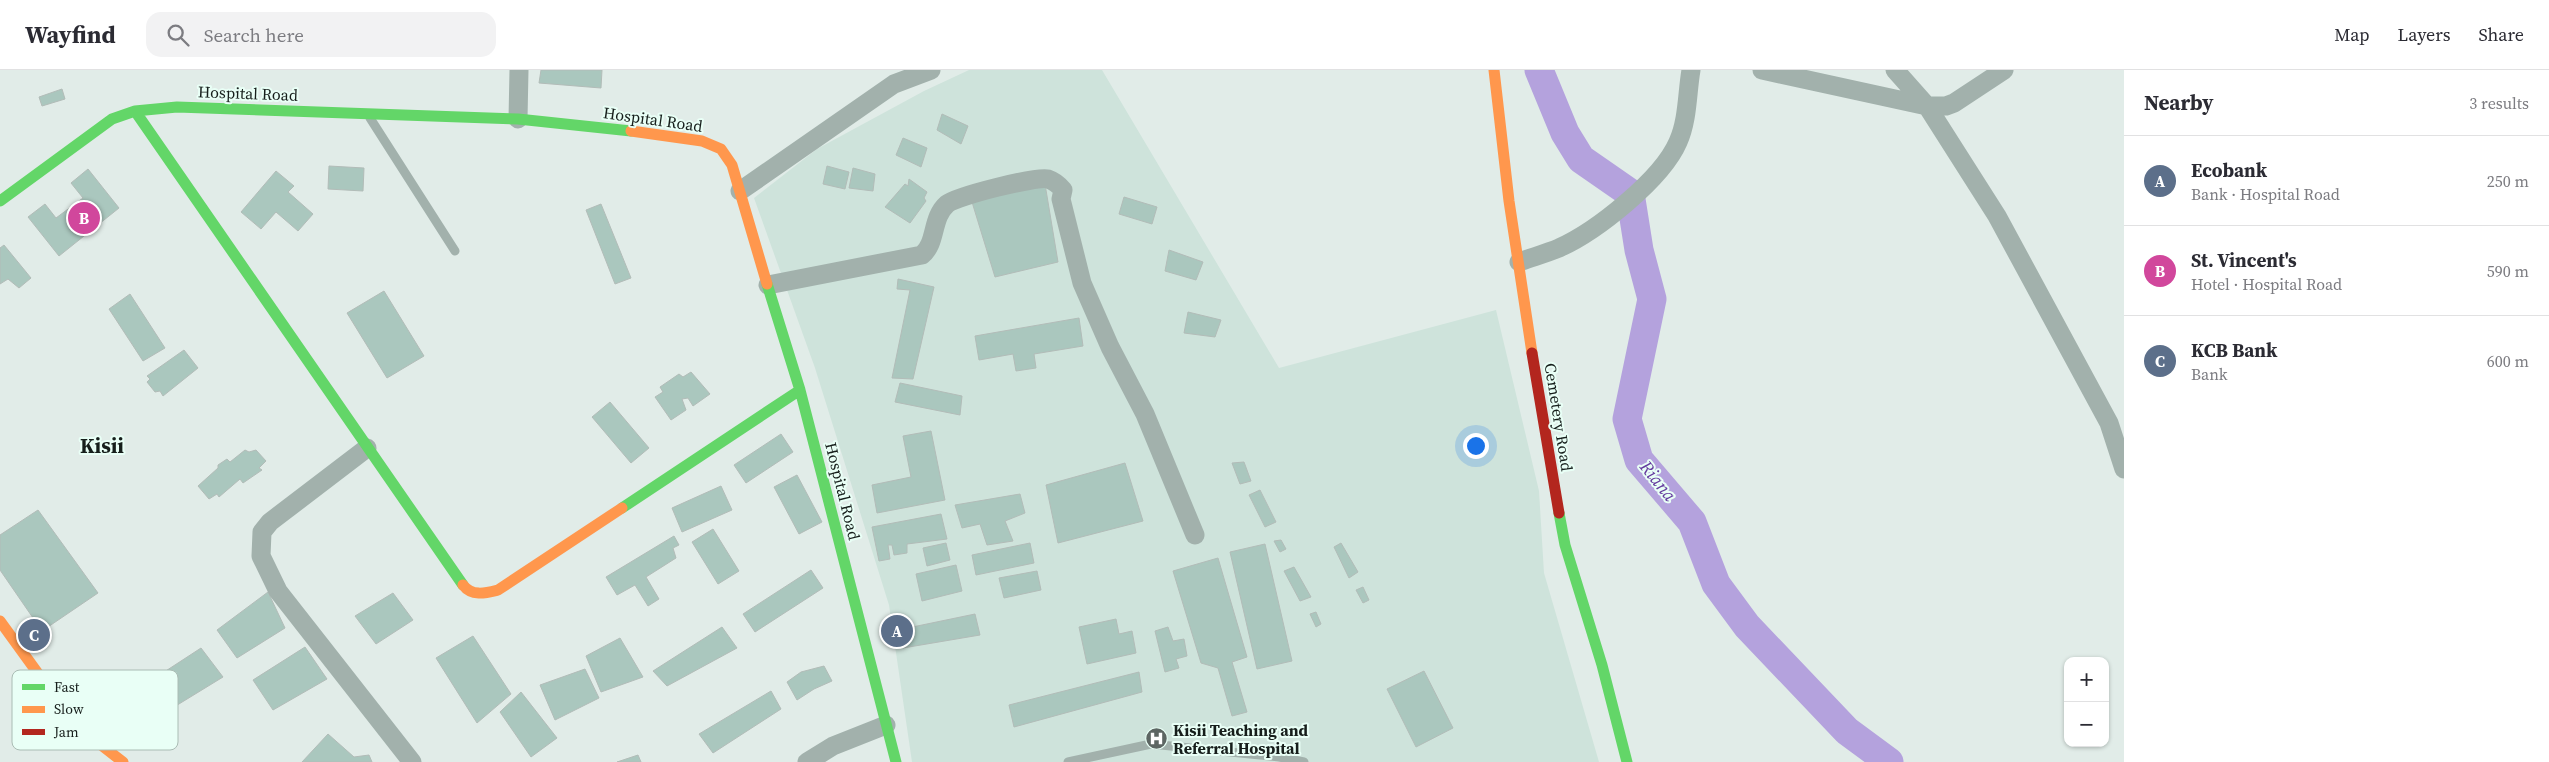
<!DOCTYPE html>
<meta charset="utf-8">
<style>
:root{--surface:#fff;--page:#f2f2f3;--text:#2b2b33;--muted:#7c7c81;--line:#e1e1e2;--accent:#111827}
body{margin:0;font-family:"Source Serif 4",serif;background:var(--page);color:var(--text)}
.controls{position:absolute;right:15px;bottom:15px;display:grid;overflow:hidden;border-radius:10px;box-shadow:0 1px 4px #0004}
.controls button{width:45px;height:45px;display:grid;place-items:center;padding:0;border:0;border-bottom:1px solid var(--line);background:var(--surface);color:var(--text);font:25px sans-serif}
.you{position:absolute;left:1475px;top:375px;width:18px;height:18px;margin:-12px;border:4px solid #fff;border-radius:50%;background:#1a73e8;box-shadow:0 0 0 8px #1a73e833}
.badge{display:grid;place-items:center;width:32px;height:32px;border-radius:50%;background:var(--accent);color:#fff;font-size:16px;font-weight:700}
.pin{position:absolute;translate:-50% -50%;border:2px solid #fff;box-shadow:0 1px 5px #0006}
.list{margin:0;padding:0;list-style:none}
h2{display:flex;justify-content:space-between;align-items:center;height:65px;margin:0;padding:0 20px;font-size:21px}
h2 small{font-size:16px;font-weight:400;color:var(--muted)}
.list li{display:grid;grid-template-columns:32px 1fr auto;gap:15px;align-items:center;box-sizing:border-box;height:90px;padding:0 20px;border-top:1px solid var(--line)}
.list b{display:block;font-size:19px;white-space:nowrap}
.list p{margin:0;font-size:16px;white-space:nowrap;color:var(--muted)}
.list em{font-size:16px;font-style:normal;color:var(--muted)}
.icon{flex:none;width:28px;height:28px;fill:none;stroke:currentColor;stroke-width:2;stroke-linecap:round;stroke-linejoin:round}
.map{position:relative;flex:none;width:2124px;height:692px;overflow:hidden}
header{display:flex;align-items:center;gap:30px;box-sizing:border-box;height:70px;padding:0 25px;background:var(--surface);border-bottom:1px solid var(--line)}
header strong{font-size:24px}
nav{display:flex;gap:28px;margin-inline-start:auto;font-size:18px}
.search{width:350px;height:45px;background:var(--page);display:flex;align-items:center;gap:12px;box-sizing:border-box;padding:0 18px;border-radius:15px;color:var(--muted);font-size:19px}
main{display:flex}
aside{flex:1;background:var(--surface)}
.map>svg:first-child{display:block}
.built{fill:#cee3db}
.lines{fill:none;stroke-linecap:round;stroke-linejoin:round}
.river{stroke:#b4a2dd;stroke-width:29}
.building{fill:#aac7be;stroke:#b2bcb8}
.lane{stroke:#a2b1ac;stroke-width:9}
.street{stroke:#a2b1ac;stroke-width:19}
.fast{stroke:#63d668;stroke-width:11}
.slow{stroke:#ff974d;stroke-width:11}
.jam{stroke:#b3261e;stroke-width:11}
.labels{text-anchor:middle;stroke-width:4;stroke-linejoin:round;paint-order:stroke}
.street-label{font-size:16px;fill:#161e1b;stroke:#e9fff6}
.poi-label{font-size:16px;font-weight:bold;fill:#161e1b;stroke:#e9fff6;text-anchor:start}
.water-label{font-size:18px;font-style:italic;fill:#643a9e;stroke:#e9fff6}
.district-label{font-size:21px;font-weight:bold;fill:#161e1b;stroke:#e9fff6}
.key{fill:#e9fff6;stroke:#aabcb4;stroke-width:1}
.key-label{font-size:14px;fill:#161e1b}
</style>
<header>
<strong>Wayfind</strong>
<div class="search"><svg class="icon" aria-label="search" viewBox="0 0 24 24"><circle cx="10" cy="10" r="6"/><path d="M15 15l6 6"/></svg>Search here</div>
<nav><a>Map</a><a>Layers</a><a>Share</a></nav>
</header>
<main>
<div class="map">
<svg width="2124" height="692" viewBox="0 0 2124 692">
<rect width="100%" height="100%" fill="#e1ece8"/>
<path class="built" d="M969,0H1102L1279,298L1496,240L1539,421L1544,503L1599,692H912L889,535L815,298L754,128L817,79L924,21Z"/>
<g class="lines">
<path class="river" d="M1539,0L1565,63L1581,89L1630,123L1639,180L1652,229L1627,349L1639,390L1692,452L1716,514L1747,556L1847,661L1889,692"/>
</g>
<path class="building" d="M541,0H602L601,18L539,13Z
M62,19L65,29L42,36L39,27Z
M942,44L968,56L961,74L937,60Z
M903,68L927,78L921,97L896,85Z
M329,96L364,98L363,121L328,119Z
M827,96L849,102L845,119L823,114Z
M853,98L875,104L873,121L849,118Z
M88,99L119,138L59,186L28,147L45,134L56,148L83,128L71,113Z
M276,101L294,116L288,122L313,144L298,161L276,142L261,159L241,142Z
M909,109L927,122L924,128L926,131L910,153L885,137L905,114L908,116Z
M1045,114L1058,192L995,207L972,132Z
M1124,127L1157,137L1152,154L1119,144Z
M601,134L631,208L615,214L586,140Z
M4,175L31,208L19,218L8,209L0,214V178Z
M1169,180L1203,192L1196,210L1165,201Z
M898,209L934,217L913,309L892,308L910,220L897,219Z
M384,221L424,286L387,308L347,243Z
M130,224L165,278L143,291L109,239Z
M1188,242L1221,250L1215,267L1184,263Z
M1079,248L1083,276L1034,284L1036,298L1016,301L1013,284L979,290L975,266Z
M184,280L198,298L163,326L160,321L155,322L147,312L150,309L147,306Z
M691,302L710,324L693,336L688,328L682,329L686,340L671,350L655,327L663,322L660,317L679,304L683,307Z
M900,313L962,326L960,345L895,332Z
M610,332L649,378L631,393L592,347Z
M931,361L945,430L877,443L872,415L911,407L903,366Z
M781,364L793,382L746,413L734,395Z
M245,380L249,382L256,380L266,391L259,398L262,400L243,413L240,409L219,427L217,424L209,429L198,416L218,398V395L227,389L230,392Z
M1244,392L1251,411L1240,414L1232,393Z
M1125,393L1143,451L1058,473L1046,415Z
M797,405L822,452L799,464L774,417Z
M721,416L732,440L682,462L672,438Z
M1260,420L1276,452L1265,457L1249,425Z
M1020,424L1025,443L1005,451L1013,471L987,475L980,454L962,458L955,435Z
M38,440L98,523L42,561L0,500V465Z
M941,444L947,469L907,474V483L894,485L892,475H888L890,489L879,491L872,457Z
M713,459L739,501L718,514L692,472Z
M674,466L679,475L673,478L676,488L646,507L659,529L648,536L635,515L617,525L606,507Z
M1281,470L1286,479L1280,482L1274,471Z
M946,473L950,490L927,496L923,478Z
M1030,473L1034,493L976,505L972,485Z
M1341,473L1358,502L1349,508L1334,477Z
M1265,474L1292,591L1257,599L1230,482Z
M1218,488L1247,587L1232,592L1247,642L1232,646L1218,598L1201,593L1173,501Z
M956,495L962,521L922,531L916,504Z
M1294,497L1311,527L1300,531L1284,501Z
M811,500L823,518L755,562L743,544Z
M1037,501L1041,520L1004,528L999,508Z
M1363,517L1369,530L1363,533L1356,520Z
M268,522L285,558L237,588L217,560Z
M393,523L413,550L376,574L355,546Z
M1316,542L1321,554L1316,557L1310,544Z
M975,544L980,565L903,578L898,560Z
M1116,549L1119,564L1132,561L1136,583L1087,594L1079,557Z
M722,557L737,578L667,616L653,601Z
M1168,557L1173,571L1184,569L1187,586L1176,589L1179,598L1165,602L1155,561Z
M473,566L511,624L477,653L436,588Z
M620,568L643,607L601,622L586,586Z
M305,577L327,609L273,640L253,610Z
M201,578L223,607L174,637L155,608Z
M824,596L832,611L814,619L797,630L787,612L801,602Z
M585,599L599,628L555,650L540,615Z
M1424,601L1453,658L1416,677L1387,619Z
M1139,602L1142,622L1014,657L1009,635Z
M771,621L781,639L713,683L699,664Z
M521,622L557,668L531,687L500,642Z
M328,664L354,687L369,685L372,692H302Z
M638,685L641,692H617Z"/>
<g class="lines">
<path class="lane" d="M370,48L455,181
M1068,692L1151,674L1279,687L1304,692"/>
<path class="street" d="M1762,0L1927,36H1946L1954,33L2004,0
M1895,0L1927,36L1997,146L2109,353L2124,399
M518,49L519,0
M740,121L894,14L931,0
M1519,192C1533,187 1547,183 1559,178C1597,161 1662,109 1678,72C1688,50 1687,23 1691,0
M768,215L922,185C937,173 931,148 947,134C957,126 1036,106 1048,109C1054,111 1059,115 1063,120L1061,129L1082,213L1110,277L1145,344L1195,465
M367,378L270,452L262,462L261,486L278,521L412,692
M807,692L833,676L886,655"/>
<path class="fast" d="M135,41L463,515
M0,131L112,49L135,41L177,37L518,49L631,61
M767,214L800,320L896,692
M622,438L800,320
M1559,443L1565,475L1602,595L1627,692"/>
<path class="slow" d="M1494,0L1509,131L1532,283
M631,61L702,71L721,79L732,95L767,214
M463,515C472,527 486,523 498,520L622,438
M0,551L63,638L87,664L123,692"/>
<path class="jam" d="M1532,283L1559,443"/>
</g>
<defs>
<symbol id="hospital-disc" viewBox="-11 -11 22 22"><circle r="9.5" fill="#5d6663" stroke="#e9fff6"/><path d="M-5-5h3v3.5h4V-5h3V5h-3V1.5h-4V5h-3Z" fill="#fff"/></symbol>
</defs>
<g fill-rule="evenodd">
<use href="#hospital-disc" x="1144" y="656" width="25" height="25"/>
</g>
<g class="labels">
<g class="street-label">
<text transform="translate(248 23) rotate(2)" y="6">Hospital Road</text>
<text transform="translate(653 49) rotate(8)" y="6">Hospital Road</text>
<text transform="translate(1559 347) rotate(81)" y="6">Cemetery Road</text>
<text transform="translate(843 421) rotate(76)" y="6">Hospital Road</text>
</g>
<g class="poi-label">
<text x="1173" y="666">Kisii Teaching and<tspan x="1173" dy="18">Referral Hospital</tspan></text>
</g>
<g class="water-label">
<text transform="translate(1658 411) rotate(51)" y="6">Riana</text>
</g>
<g class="district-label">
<text x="102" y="383">Kisii</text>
</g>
</g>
<rect x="12" y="600" width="166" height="80" rx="8" class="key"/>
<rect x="22" y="614" width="23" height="6" fill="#63d668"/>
<rect x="22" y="636" width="23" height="7" fill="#ff974d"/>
<rect x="22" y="659" width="23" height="6" fill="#b3261e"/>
<g class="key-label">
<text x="54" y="622">Fast</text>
<text x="54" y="644">Slow</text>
<text x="54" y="667">Jam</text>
</g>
</svg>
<div class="controls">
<button>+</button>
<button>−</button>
</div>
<div class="you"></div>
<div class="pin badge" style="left:897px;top:561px;background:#5c6f8a">A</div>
<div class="pin badge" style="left:84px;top:148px;background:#d1479c">B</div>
<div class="pin badge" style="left:34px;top:565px;background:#5c6f8a">C</div>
</div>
<aside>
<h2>Nearby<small>3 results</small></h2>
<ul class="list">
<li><span class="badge" style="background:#5c6f8a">A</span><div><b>Ecobank</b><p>Bank · Hospital Road</p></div><em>250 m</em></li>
<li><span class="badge" style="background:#d1479c">B</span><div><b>St. Vincent's</b><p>Hotel · Hospital Road</p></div><em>590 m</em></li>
<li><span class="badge" style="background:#5c6f8a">C</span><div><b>KCB Bank</b><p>Bank</p></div><em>600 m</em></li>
</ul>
</aside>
</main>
